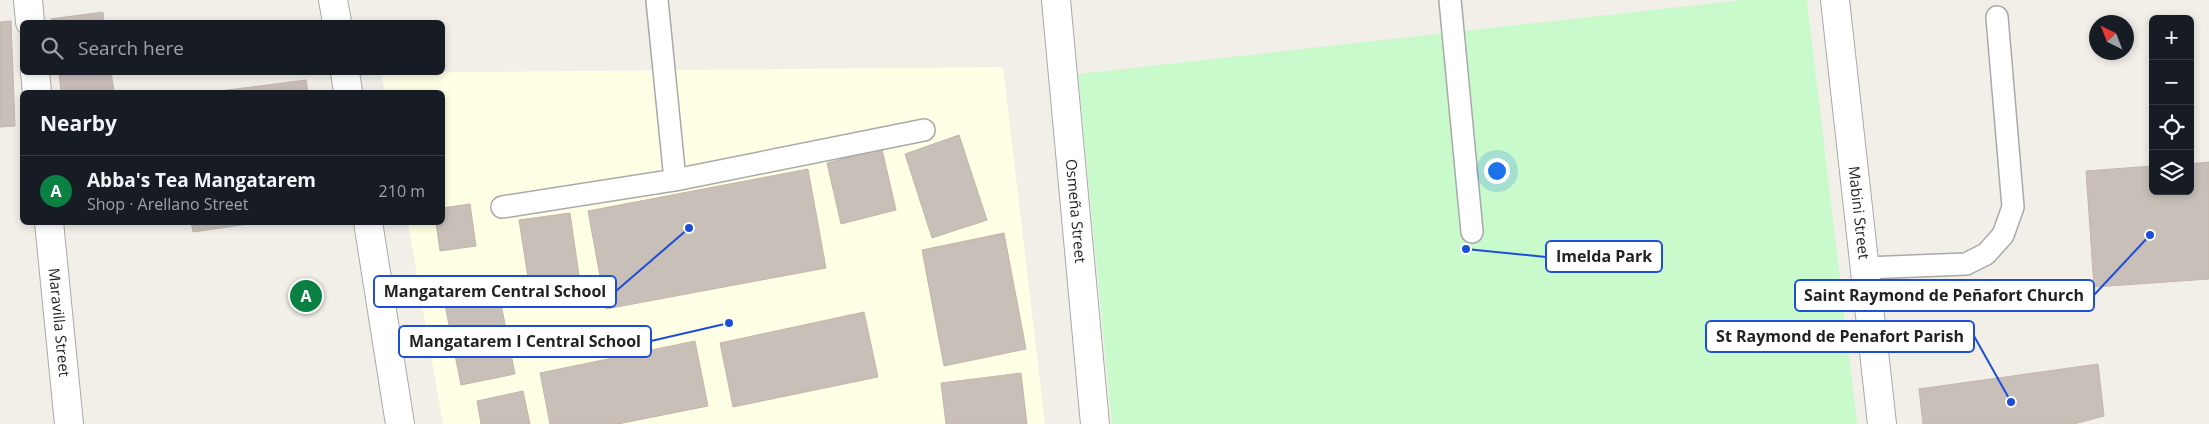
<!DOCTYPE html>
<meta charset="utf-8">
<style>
:root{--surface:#171b24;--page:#20242c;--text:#f1f3f6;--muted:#9ea1a6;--line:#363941;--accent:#0b8043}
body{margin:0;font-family:"Open Sans",sans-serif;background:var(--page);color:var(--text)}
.controls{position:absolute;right:15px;top:15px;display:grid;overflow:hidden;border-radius:8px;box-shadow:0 2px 8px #0003}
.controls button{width:45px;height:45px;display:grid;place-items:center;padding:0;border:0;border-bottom:1px solid var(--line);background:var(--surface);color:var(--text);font:25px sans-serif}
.compass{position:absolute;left:2089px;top:15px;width:45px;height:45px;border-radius:50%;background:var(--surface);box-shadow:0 2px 8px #0003;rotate:318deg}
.you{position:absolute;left:1496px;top:170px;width:18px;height:18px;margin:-12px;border:4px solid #fff;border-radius:50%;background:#1a73e8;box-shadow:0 0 0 8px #1a73e833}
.badge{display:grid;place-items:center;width:32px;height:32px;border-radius:50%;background:var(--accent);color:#fff;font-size:16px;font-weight:700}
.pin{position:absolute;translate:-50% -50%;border:2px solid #fff;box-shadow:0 1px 5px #0006}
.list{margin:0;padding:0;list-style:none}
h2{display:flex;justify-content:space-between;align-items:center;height:65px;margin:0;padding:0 20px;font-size:21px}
h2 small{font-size:16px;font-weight:400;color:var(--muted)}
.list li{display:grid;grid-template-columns:32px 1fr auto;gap:15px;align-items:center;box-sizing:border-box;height:70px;padding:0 20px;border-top:1px solid var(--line)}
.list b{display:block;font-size:19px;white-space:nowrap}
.list p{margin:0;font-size:16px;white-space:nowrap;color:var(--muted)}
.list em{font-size:16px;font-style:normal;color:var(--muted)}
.icon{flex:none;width:28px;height:28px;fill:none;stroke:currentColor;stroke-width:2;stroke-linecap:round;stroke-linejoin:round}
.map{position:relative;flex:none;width:2209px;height:424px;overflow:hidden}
.search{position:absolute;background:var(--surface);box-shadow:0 2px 8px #0003;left:20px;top:20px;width:425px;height:55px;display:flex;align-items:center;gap:12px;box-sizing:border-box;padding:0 18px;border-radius:8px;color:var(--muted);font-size:19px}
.panel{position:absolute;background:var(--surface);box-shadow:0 2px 8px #0003;left:20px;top:90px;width:425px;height:135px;border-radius:8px}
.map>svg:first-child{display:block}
.education{fill:#ffffe5}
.park{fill:#c8facc}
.building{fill:#c7bfb8;stroke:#c4b6ab}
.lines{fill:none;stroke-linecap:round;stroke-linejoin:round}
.service-casing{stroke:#a9a9a9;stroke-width:24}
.minor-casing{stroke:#a9a9a9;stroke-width:30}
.tertiary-casing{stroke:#a9a9a9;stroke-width:30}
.service{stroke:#fff;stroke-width:21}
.minor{stroke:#fff;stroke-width:28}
.tertiary{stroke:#fff;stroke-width:28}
.labels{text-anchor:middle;stroke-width:5;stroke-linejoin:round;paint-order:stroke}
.street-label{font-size:15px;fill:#222;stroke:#fff}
.leader{fill:none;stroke:#1d4ed8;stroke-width:2}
.callout-dot{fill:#1d4ed8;stroke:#fff;stroke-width:2}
.callout{fill:#fff;stroke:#1d4ed8;stroke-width:2}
.callout-label{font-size:16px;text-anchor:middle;font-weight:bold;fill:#222}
</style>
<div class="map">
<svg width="2209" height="424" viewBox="0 0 2209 424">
<rect width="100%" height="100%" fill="#f2efe9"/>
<path class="education" d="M1003,67L1045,424H443L408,223L442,222V92H385L381,73Z"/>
<path class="park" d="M1742,0H1807L1857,424H1112L1078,74Z"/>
<path class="building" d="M103,12L104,22H52L51,19Z
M11,21L15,126L0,127V22Z
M59,72H111L114,91L61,92Z
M306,80L308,92H212Z
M959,135L987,220L932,238L905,154Z
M882,149L896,210L841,224L827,163Z
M2209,162V279L2094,287L2086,171L2153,166V191H2190V164Z
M808,169L826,268L606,309L588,211Z
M470,204L476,246L440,251L436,222H442V208Z
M570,213L581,289L531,297L519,220Z
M191,222H263L193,232Z
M1004,233L1026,349L944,366L922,250Z
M498,289L515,374L461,385L444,300Z
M864,312L878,377L733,407L720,343Z
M695,341L708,406L618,424H550L540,373Z
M2098,364L2104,416L2074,424H1923L1919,389Z
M1021,373L1027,424H946L941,383Z
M523,391L530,424H481L477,401Z"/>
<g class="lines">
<defs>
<path id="service" d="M657,0L675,180
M1450,0L1472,232
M502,207L675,180L924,130
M1865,268L1966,264L1986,254L2003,235L2013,207L1997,17"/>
<g id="minor">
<path d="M333,0L337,22"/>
<path id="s1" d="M1835,0L1882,424"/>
<path d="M345,72L348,92"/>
<path d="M368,222L400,424"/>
</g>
<g id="tertiary">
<path d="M28,0L30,22"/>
<path id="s2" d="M1056,0L1095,424"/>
<path d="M35,72L37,92"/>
<path id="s3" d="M49,222L69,424"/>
</g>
</defs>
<use href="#service" class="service-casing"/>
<use href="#minor" class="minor-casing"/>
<use href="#tertiary" class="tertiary-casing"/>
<use href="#service" class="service"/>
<use href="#minor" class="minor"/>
<use href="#tertiary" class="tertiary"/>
</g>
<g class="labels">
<g class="street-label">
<text dy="5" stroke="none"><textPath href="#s2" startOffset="212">Osmeña Street</textPath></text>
<text dy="5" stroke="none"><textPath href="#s1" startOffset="214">Mabini Street</textPath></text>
<text dy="5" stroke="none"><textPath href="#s3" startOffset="101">Maravilla Street</textPath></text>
</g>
</g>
<path class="leader" d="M1466 249L1546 257M689 228L616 291M2150 235L2094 295M2011 402L1974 336M729 323L651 341"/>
<g class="callout-dot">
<circle cx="1466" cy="249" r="5"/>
<circle cx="689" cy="228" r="5"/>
<circle cx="2150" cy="235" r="5"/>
<circle cx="2011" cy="402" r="5"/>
<circle cx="729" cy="323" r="5"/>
</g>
<g class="callout">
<rect x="1546" y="241" width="116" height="31" rx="5"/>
<rect x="374" y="276" width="242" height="31" rx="5"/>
<rect x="1795" y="280" width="299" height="31" rx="5"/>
<rect x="1706" y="321" width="268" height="31" rx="5"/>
<rect x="399" y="326" width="252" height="31" rx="5"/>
</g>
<g class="callout-label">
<text x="1604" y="262">Imelda Park</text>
<text x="495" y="297">Mangatarem Central School</text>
<text x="1944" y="301">Saint Raymond de Peñafort Church</text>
<text x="1840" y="342">St Raymond de Penafort Parish</text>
<text x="525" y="347">Mangatarem I Central School</text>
</g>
</svg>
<div class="controls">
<button>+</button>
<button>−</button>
<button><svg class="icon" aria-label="locate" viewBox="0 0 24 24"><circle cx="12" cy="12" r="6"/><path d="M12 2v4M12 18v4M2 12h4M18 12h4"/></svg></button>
<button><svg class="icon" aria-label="layers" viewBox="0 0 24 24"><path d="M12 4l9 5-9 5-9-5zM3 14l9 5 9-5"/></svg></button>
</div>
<svg class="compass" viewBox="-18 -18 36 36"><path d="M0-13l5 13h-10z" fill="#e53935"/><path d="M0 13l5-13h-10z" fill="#9ea1a6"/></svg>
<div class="you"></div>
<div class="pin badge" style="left:306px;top:296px">A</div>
<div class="search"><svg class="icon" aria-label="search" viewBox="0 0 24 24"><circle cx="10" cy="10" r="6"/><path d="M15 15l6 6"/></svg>Search here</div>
<section class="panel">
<h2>Nearby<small></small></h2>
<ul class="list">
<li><span class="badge">A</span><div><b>Abba's Tea Mangatarem</b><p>Shop · Arellano Street</p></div><em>210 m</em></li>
</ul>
</section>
</div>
